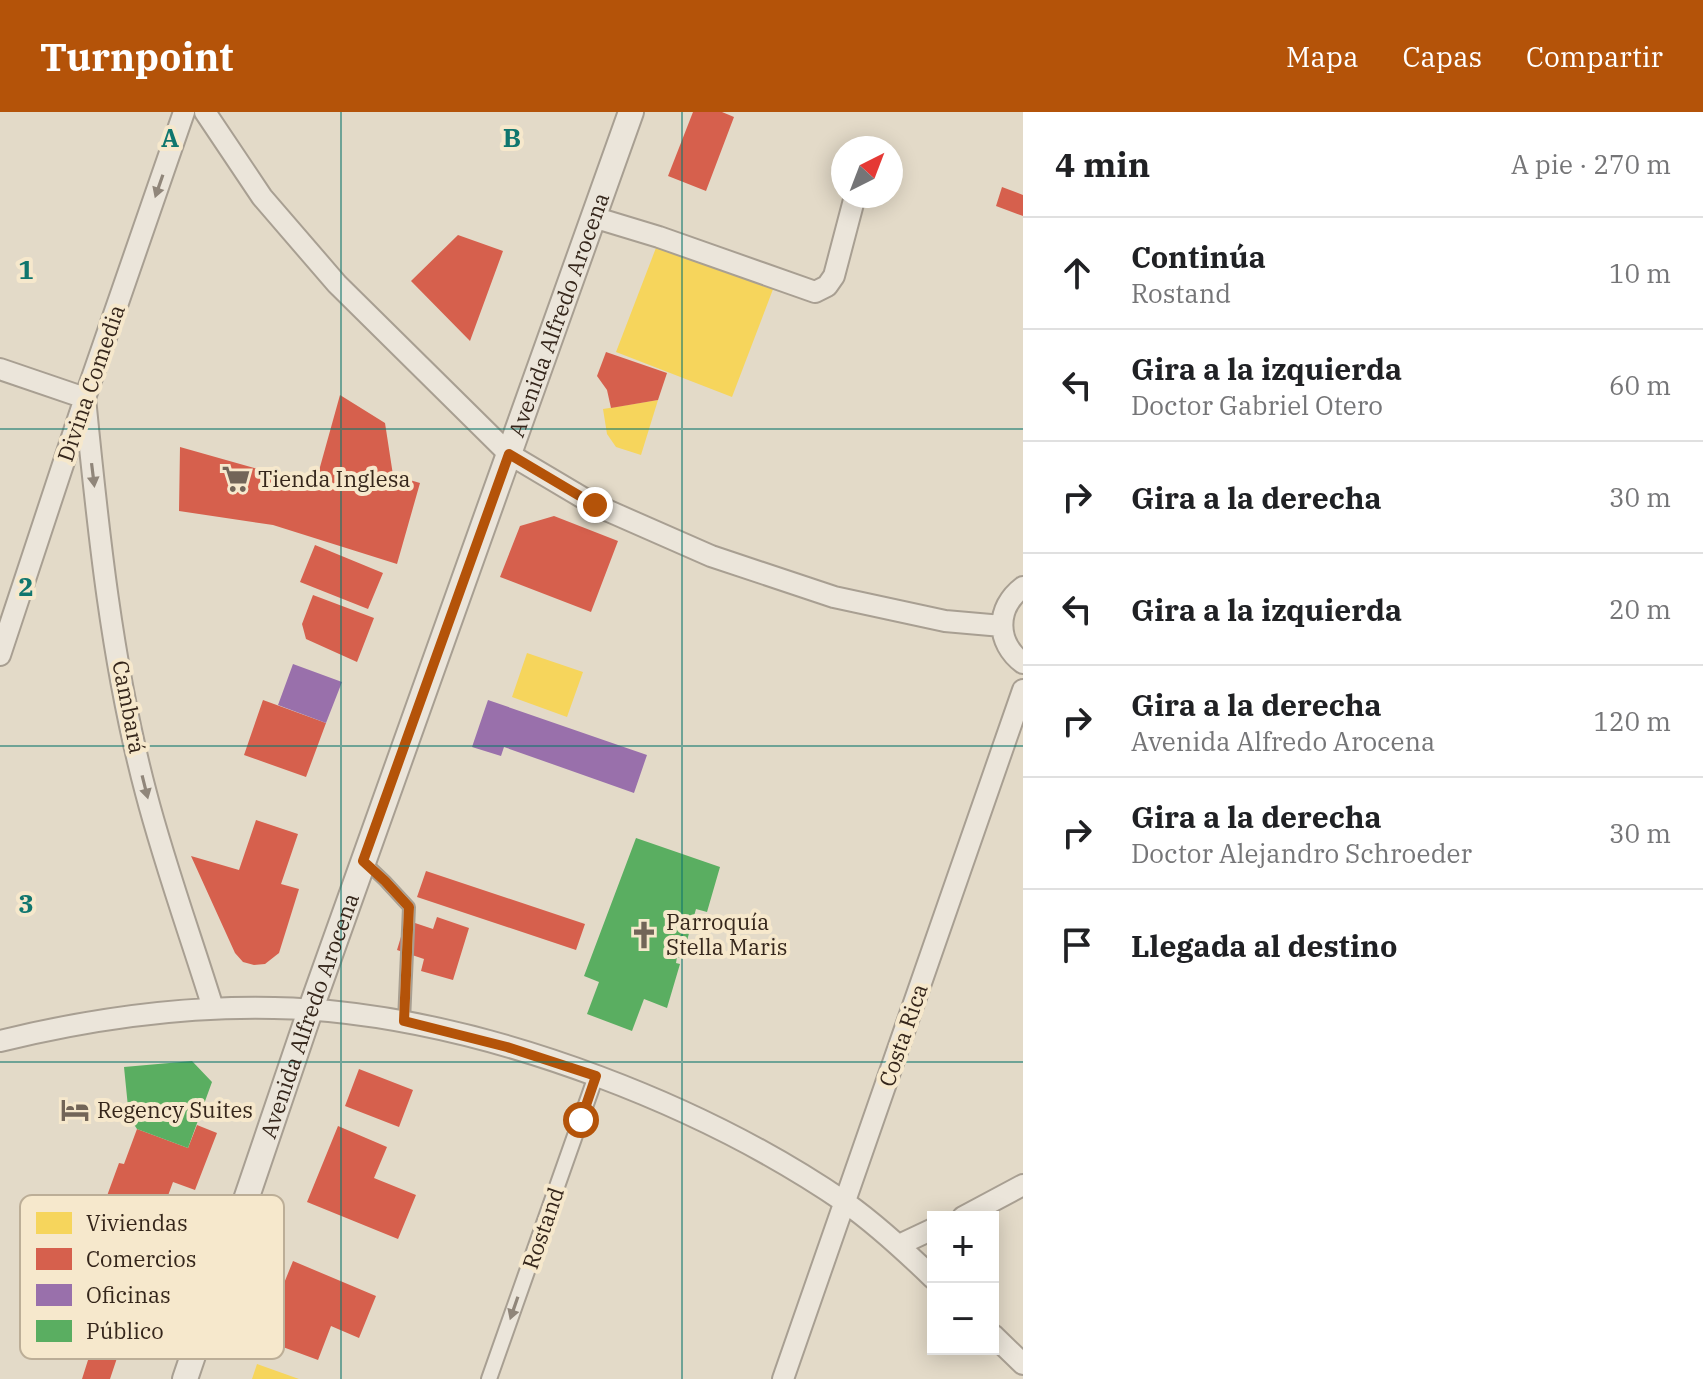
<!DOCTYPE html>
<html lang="es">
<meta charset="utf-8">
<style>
:root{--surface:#fff;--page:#f6f6f6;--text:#202124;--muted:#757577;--line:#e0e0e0;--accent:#b45309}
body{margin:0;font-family:"IBM Plex Serif",serif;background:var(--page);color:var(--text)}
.controls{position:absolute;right:24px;bottom:24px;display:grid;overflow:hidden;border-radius:0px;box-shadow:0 4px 20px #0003}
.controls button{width:72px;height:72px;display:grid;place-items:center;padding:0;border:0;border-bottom:2px solid var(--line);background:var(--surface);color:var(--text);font:40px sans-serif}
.compass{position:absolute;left:831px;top:24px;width:72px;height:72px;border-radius:50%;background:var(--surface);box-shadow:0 4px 20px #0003;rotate:42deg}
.stop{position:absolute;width:24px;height:24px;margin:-18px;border:6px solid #b45309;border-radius:50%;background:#fff}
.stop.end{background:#b45309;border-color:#fff;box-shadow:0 2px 8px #0008}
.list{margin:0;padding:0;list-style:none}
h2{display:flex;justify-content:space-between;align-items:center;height:104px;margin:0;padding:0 32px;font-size:34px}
h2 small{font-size:26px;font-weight:400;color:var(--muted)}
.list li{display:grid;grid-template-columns:52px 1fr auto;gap:24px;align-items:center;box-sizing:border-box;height:112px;padding:0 32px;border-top:2px solid var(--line)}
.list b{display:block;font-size:30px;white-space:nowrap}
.list p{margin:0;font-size:26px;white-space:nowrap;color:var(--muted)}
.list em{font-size:26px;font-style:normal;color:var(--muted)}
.icon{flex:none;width:44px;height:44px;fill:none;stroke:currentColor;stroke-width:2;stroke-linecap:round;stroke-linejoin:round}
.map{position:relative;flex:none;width:1023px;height:1267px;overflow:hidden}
header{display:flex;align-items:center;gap:48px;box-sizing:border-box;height:112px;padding:0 40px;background:var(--accent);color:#fff}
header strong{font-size:38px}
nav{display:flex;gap:44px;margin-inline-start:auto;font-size:28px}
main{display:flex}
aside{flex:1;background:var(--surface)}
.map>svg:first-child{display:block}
.homes{fill:#f6d55c}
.shops{fill:#d6604d}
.offices{fill:#9970ab}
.public{fill:#5aae61}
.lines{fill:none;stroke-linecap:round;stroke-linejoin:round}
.service-casing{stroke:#a89f92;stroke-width:14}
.pedestrian-casing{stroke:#a89f92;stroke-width:18}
.minor-casing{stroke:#a89f92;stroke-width:24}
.tertiary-casing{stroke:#a89f92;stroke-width:28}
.service{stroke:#ebe5da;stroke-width:10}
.pedestrian{stroke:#ebe5da;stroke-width:14}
.minor{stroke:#ebe5da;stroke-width:20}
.tertiary{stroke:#ebe5da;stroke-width:24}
.oneway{fill:#90867a}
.route{stroke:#b45309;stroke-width:10}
.grid{fill:none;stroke:#0f766e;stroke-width:2;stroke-opacity:0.55}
.labels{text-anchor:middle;stroke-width:8;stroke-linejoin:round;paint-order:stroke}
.street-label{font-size:22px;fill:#35261b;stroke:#f6e8cc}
.poi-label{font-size:22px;fill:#35261b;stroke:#f6e8cc;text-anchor:start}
.key{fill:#f6e8cc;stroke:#bcae97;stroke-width:2}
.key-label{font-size:22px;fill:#35261b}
.grid-label{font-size:26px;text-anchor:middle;font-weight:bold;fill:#0f766e;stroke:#f6e8cc;stroke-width:8;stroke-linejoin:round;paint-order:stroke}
</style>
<header>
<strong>Turnpoint</strong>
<nav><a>Mapa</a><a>Capas</a><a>Compartir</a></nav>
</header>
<main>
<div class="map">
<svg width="1023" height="1267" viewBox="0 0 1023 1267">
<rect width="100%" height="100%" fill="#e3dac8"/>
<path class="homes" d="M659,128L775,172L732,285L616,240Z
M658,288L641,343L616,335L607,322L603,297Z
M527,541L583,560L567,605L512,585Z
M257,1252L299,1267H252Z"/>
<path class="shops" d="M693,0H722L734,5L706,79L668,64Z
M1002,75L1023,83V104L996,94Z
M458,123L503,139L470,229L411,169Z
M606,240L667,261L658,288L611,296L607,278L597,264Z
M340,283L385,311L393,363L420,371L397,452L273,413L179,399L180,335L315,373Z
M554,404L618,429L591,500L500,465L520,414Z
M315,433L383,461L368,497L300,470Z
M313,483L374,506L357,550L306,527L302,512Z
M263,588L326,611L306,665L244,643Z
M256,708L298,722L281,772L299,777L279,841L265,852L254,853L243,850L235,841L191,744L239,758Z
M426,759L585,812L576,838L417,785Z
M437,805L469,816L453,868L421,859L424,847L397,838L406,808L433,817Z
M359,957L413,978L399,1015L345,994Z
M197,1013L217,1021L195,1078L173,1070L158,1111L104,1092L119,1051L124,1052L137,1017L188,1036Z
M338,1014L387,1035L374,1066L416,1083L398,1127L307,1090Z
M293,1149L376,1184L359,1226L331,1214L318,1248L272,1231L285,1196L276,1191Z
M101,1207L127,1216L110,1267H82Z"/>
<path class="offices" d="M293,552L342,570L326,611L278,593Z
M488,588L647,643L634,681L504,635L501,644L472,635Z"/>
<path class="public" d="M636,726L720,755L707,800L696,797L682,846L677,845L676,851L680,852L667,896L644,887L632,919L587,902L599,870L584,864Z
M192,949L212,970L188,1036L137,1017L129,1005L124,955Z"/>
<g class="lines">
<defs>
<path id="service" d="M364,749L385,769L409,795L404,909"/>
<path id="pedestrian" d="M489,1267L596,964"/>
<path id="minor" d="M205,0L262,85L337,172L509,342L595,393L711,444L834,485L945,509L1002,514
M593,105L659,125L815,180L827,174L834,164L855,84
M0,257L85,286C98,418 112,553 146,681C165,754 191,825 213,896
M1023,475C995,496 996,531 1023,551
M0,543L85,286L184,0
M0,929C106,903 220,889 329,899C502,916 703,993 846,1091C877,1113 905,1139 933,1166
M963,1105L1023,1073
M899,1133L933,1117
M993,1223L1023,1252
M783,1267L1023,578"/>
<g id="tertiary">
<path id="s1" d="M185,1267L310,899L631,0"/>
</g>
</defs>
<use href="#service" class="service-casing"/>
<use href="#pedestrian" class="pedestrian-casing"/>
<use href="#minor" class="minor-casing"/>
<use href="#tertiary" class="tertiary-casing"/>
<use href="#service" class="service"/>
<use href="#pedestrian" class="pedestrian"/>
<use href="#minor" class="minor"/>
<use href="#tertiary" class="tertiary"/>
</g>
<defs><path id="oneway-solid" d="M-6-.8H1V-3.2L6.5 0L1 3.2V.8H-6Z" transform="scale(2)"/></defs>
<g class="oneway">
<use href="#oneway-solid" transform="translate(159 74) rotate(109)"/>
<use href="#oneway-solid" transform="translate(93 363) rotate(83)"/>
<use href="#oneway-solid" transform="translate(145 675) rotate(76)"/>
<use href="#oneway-solid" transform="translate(514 1196) rotate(109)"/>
</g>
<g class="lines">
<path class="route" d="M581,1008L596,964L507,935L404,909L409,795L385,769L363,749L509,342L595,393"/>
</g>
<path class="grid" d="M341,0V1267M682,0V1267M0,317H1023M0,634H1023M0,950H1023"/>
<defs>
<symbol id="supermarket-bare" viewBox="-9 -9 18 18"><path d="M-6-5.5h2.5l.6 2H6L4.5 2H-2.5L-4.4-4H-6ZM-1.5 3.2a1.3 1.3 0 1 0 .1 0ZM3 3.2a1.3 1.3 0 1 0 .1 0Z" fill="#726558" stroke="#f6e8cc" stroke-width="2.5" paint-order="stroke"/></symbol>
<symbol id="church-bare" viewBox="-9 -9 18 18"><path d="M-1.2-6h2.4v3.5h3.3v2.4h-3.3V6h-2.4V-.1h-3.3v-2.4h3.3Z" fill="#726558" stroke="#f6e8cc" stroke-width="2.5" paint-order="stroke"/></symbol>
<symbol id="hotel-bare" viewBox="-9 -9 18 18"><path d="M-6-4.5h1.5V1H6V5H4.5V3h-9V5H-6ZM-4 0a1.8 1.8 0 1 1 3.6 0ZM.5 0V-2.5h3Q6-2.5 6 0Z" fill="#726558" stroke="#f6e8cc" stroke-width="2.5" paint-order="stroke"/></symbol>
</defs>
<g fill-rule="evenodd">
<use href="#supermarket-bare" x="216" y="347" width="40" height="40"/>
<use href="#church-bare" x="624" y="803" width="40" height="40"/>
<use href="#hotel-bare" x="55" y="978" width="40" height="40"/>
</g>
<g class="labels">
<g class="street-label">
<text dy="8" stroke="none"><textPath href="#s1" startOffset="1128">Avenida Alfredo Arocena</textPath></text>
<text transform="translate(91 271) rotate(-71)" y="8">Divina Comedia</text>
<text transform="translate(129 595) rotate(79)" y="8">Cambará</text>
<text dy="8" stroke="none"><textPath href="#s1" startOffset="384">Avenida Alfredo Arocena</textPath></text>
<text transform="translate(903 923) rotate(-71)" y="8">Costa Rica</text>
<text transform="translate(543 1116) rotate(-71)" y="8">Rostand</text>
</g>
<g class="poi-label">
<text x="258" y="375">Tienda Inglesa</text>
<text x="666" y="818">Parroquía<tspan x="666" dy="25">Stella Maris</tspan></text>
<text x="97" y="1006">Regency Suites</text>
</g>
</g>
<rect x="20" y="1083" width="264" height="164" rx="12" class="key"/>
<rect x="36" y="1100" width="36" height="22" fill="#f6d55c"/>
<rect x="36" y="1136" width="36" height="22" fill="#d6604d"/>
<rect x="36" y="1172" width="36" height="22" fill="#9970ab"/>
<rect x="36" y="1208" width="36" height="22" fill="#5aae61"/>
<g class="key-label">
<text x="86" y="1119">Viviendas</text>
<text x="86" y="1155">Comercios</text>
<text x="86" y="1191">Oficinas</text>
<text x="86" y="1227">Público</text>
</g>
<g class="grid-label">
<text x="170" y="35">A</text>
<text x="512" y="35">B</text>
<text x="26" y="167">1</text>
<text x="26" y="484">2</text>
<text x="26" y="801">3</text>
</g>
</svg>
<div class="controls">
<button>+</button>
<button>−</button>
</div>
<svg class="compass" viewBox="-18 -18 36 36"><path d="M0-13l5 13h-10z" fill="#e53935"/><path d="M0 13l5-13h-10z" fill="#757577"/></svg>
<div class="stop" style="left:581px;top:1008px"></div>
<div class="stop end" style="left:595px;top:393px"></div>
</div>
<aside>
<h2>4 min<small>A pie · 270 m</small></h2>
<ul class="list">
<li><svg class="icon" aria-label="ahead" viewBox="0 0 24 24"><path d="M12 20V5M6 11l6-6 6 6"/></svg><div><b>Continúa</b><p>Rostand</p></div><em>10 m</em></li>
<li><svg class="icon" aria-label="left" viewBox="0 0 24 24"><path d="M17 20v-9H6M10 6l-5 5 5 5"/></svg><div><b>Gira a la izquierda</b><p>Doctor Gabriel Otero</p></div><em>60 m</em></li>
<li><svg class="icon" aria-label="right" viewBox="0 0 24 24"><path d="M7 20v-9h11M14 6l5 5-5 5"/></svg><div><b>Gira a la derecha</b></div><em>30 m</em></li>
<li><svg class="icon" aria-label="left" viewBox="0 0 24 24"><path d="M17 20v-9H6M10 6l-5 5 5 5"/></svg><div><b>Gira a la izquierda</b></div><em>20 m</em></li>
<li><svg class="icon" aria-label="right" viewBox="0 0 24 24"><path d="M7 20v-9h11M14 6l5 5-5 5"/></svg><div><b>Gira a la derecha</b><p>Avenida Alfredo Arocena</p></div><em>120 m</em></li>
<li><svg class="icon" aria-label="right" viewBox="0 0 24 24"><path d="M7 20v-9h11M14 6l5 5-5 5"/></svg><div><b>Gira a la derecha</b><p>Doctor Alejandro Schroeder</p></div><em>30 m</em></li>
<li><svg class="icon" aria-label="arrive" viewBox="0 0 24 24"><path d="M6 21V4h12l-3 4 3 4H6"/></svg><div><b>Llegada al destino</b></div></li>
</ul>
</aside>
</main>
